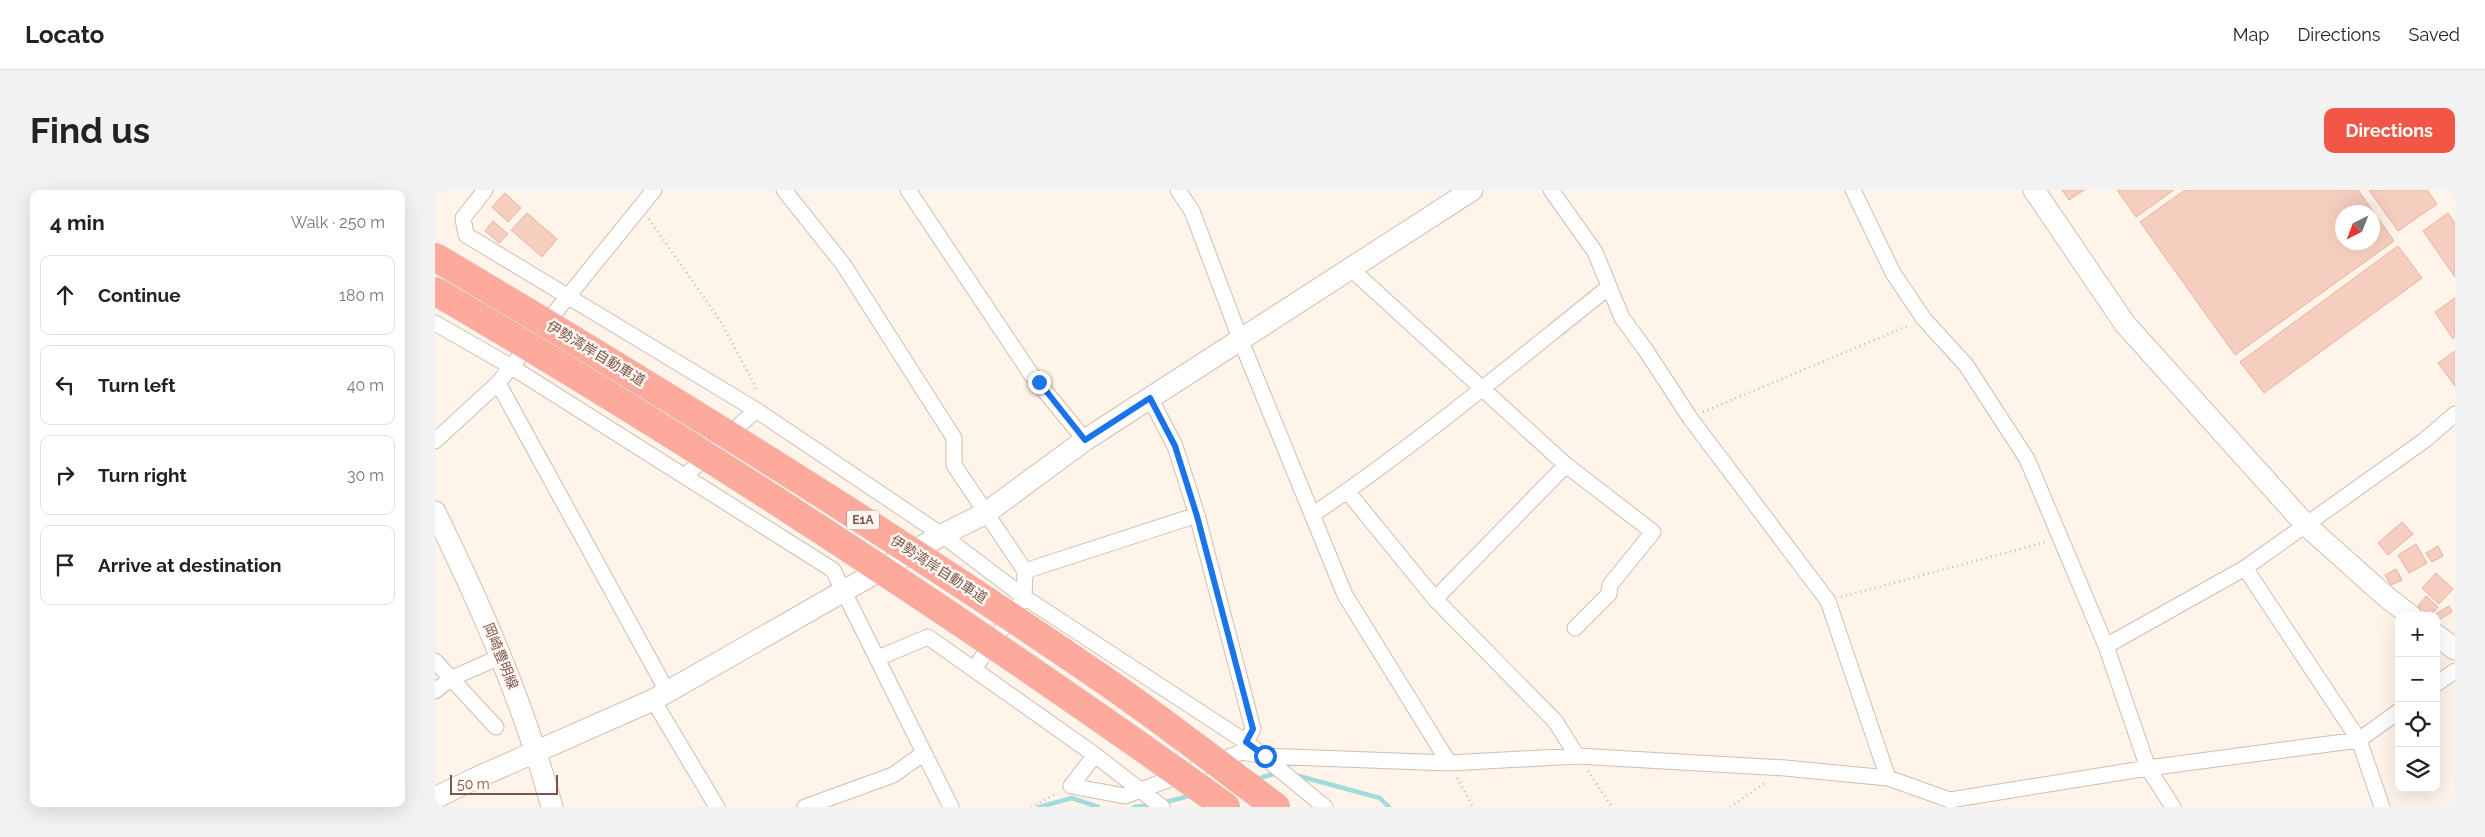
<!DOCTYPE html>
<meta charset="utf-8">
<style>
:root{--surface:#fff;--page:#f2f2f2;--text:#222;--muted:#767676;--line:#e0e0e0;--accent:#f15646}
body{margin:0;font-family:Raleway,"Noto Sans JP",sans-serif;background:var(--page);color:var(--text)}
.controls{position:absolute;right:15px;bottom:15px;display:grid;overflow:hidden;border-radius:10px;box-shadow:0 5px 20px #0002}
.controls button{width:45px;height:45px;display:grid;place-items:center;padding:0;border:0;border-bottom:1px solid var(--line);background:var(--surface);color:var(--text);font:25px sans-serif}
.compass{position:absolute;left:1900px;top:15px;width:45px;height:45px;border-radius:50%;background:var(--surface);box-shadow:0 5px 20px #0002;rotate:222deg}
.scale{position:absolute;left:15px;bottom:12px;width:108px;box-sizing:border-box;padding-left:5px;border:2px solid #7c554a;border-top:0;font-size:14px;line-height:18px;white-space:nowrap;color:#7c554a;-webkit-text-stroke:4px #fff8f2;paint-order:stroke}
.stop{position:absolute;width:15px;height:15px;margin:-11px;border:4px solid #1a73e8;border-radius:50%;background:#fff}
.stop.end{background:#1a73e8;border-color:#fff;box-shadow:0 1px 5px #0008}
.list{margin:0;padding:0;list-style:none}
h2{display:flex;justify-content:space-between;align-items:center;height:65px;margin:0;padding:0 20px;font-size:21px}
h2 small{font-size:16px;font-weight:400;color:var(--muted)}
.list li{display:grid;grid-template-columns:32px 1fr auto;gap:15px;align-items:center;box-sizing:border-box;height:80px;margin:0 10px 10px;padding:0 10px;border:1px solid var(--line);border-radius:10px}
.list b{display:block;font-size:19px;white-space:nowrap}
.list em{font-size:16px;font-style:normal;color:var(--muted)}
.icon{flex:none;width:28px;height:28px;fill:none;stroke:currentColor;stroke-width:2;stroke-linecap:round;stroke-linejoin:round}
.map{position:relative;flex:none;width:2020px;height:617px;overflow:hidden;border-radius:10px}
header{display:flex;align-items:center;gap:30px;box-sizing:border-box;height:70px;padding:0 25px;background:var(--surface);border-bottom:1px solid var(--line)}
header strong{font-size:24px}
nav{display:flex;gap:28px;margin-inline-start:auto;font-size:18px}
.intro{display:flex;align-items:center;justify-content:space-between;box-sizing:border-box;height:120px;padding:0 30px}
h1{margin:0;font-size:35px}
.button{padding:12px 22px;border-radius:10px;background:var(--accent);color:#fff;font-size:18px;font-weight:700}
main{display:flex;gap:30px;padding:0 30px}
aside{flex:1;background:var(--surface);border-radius:10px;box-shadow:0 5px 20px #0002}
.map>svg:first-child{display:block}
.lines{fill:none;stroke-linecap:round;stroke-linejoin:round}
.stream{stroke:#a1dcdd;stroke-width:4.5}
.building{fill:#f6cebf;stroke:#eab19e;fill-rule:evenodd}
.street-casing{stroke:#d5bcb0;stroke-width:17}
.secondary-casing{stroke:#dabdb0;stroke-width:23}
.path{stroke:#dcb0a1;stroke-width:2.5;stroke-dasharray:1 4;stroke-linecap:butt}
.street{stroke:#fff;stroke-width:15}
.secondary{stroke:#fff;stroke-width:21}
.highway-bridge-casing{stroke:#dacfcc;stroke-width:29;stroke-linecap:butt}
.highway-bridge{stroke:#fda99c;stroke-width:28}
.route{stroke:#1a73e8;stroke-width:6}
.labels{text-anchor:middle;stroke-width:5;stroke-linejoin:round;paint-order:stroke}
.shield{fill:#fff8f2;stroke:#a3867c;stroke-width:1}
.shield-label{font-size:12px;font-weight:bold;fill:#7c554a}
.street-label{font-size:14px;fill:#7c554a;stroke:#fff8f2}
</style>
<header>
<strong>Locato</strong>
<nav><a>Map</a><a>Directions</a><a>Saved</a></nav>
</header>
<div class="intro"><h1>Find us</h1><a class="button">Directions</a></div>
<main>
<aside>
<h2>4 min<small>Walk · 250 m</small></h2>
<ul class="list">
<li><svg class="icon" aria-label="ahead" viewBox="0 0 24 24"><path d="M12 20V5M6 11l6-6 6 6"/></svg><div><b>Continue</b></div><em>180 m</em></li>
<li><svg class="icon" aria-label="left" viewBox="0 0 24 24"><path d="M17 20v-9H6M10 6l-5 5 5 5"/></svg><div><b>Turn left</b></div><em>40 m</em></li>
<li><svg class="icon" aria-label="right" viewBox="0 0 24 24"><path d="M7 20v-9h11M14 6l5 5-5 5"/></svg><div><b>Turn right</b></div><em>30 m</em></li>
<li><svg class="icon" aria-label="arrive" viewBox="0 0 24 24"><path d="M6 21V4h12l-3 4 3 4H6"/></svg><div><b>Arrive at destination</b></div></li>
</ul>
</aside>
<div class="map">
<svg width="2020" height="617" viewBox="0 0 2020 617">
<rect width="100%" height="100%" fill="#fef4ea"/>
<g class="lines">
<path class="stream" d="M860,585L945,608L954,617
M821,589L843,583
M727,613L758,605
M604,617L637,608L663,617
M699,617L717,615"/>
</g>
<path class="building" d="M1627,0H1649L1634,10Z
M1682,0H1739L1701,27Z
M1750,0H1923L1959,51L1800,165L1705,32ZM1908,22H1938V52H1908Z
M1934,0H1992L2002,14L1963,41Z
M70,3L86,18L73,32L57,17Z
M92,23L122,49L107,67L76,40Z
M2013,23L2020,33V87L1988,41Z
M58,31L73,44L64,53L50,41Z
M1963,56L1987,88L1829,203L1805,172Z
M2020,108V147L2018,149L2000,122Z
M2020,161V196L2003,173Z
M1967,332L1978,344L1953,365L1943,353Z
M1981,354L1992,373L1974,383L1963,365Z
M2003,356L2008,366L1997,372L1991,363Z
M1961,379L1967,390L1956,395L1950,385Z
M2001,383L2018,399L2004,414L1987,398Z
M1991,406L2003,417L1995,426L1983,416Z
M2014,416L2017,422L2002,431L1999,425Z"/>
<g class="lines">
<defs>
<path id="street" d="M50,0L28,28L31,45L321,220L507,345L589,407L811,552L890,617
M349,0L408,74L519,248V275L590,381L589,407L539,479
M473,0L596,184L650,250
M743,0L757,21L806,151L910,405L1014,573
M1116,0L1160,62L1187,128L1210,159L1255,228L1393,411L1453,588
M1418,0L1458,83L1489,129L1531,175L1592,269L1671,456L1713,578L1738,617
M916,79L1131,275L1218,342L1175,395L1174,404L1140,438
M0,133L75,176L398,380L516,617
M63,193L232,501
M715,208L740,256L762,325L818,539L811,552
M0,251L63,193L219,0
M250,286L321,220
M912,301L1000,409L1120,531L1142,566
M877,325C980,256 1076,175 1174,97
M1810,378L1924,550L1947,617
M590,381L762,325
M1000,409L1131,275
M1671,456L1810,378L1990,250L2020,224
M443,468L493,447L660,565L727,617
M0,471L61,537
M2001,494L2020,481
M0,501L15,489L67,466
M218,510L282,617
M660,565L636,596L690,606L807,562L829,566L1014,573L1142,566L1350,578L1453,588L1515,610L1713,578L1924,550L1964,521
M370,617L458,585L489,563"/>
<path id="secondary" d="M1599,0L1690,134L1871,335L1949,405L1976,426
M0,322C47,418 89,514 117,617
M2001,445L2020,459
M0,608L39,589L218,510L507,345L551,323L650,250L1037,0"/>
</defs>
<use href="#street" class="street-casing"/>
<use href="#secondary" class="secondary-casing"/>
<path class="path" d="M214,29L286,132L320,196L321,202
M1268,222L1475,135
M1406,407L1611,352
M1153,581L1177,617
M1022,588L1038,617
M596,617L623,603
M1295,617L1331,592"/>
<use href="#street" class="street"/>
<use href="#secondary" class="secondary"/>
<defs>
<path id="highway-bridge" d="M0,67C226,201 449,339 666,488C726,529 783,574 841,617
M0,101C272,260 535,434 791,617"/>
</defs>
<use href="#highway-bridge" class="highway-bridge-casing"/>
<use href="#highway-bridge" class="highway-bridge"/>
</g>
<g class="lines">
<path class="route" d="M604,192L650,250L715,208L740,256L762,326L818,539L811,552L830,566"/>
</g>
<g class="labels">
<rect class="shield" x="412" y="320.5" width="32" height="19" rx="4"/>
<g class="shield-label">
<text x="428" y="334">E1A</text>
</g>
<g class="street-label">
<text transform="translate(161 163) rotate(31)" y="5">伊勢湾岸自動車道</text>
<text transform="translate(504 379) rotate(33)" y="5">伊勢湾岸自動車道</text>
<text transform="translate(66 466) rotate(68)" y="5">岡崎豊明線</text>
</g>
</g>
</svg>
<div class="controls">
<button>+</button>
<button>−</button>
<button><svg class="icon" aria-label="locate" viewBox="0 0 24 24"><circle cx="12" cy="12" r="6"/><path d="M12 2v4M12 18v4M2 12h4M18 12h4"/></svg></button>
<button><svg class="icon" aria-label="layers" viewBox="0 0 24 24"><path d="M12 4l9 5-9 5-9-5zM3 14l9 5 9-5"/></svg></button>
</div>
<svg class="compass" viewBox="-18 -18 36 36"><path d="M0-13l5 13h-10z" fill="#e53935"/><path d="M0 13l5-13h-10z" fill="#767676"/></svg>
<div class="scale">50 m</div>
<div class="stop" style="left:830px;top:566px"></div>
<div class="stop end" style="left:604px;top:192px"></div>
</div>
</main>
